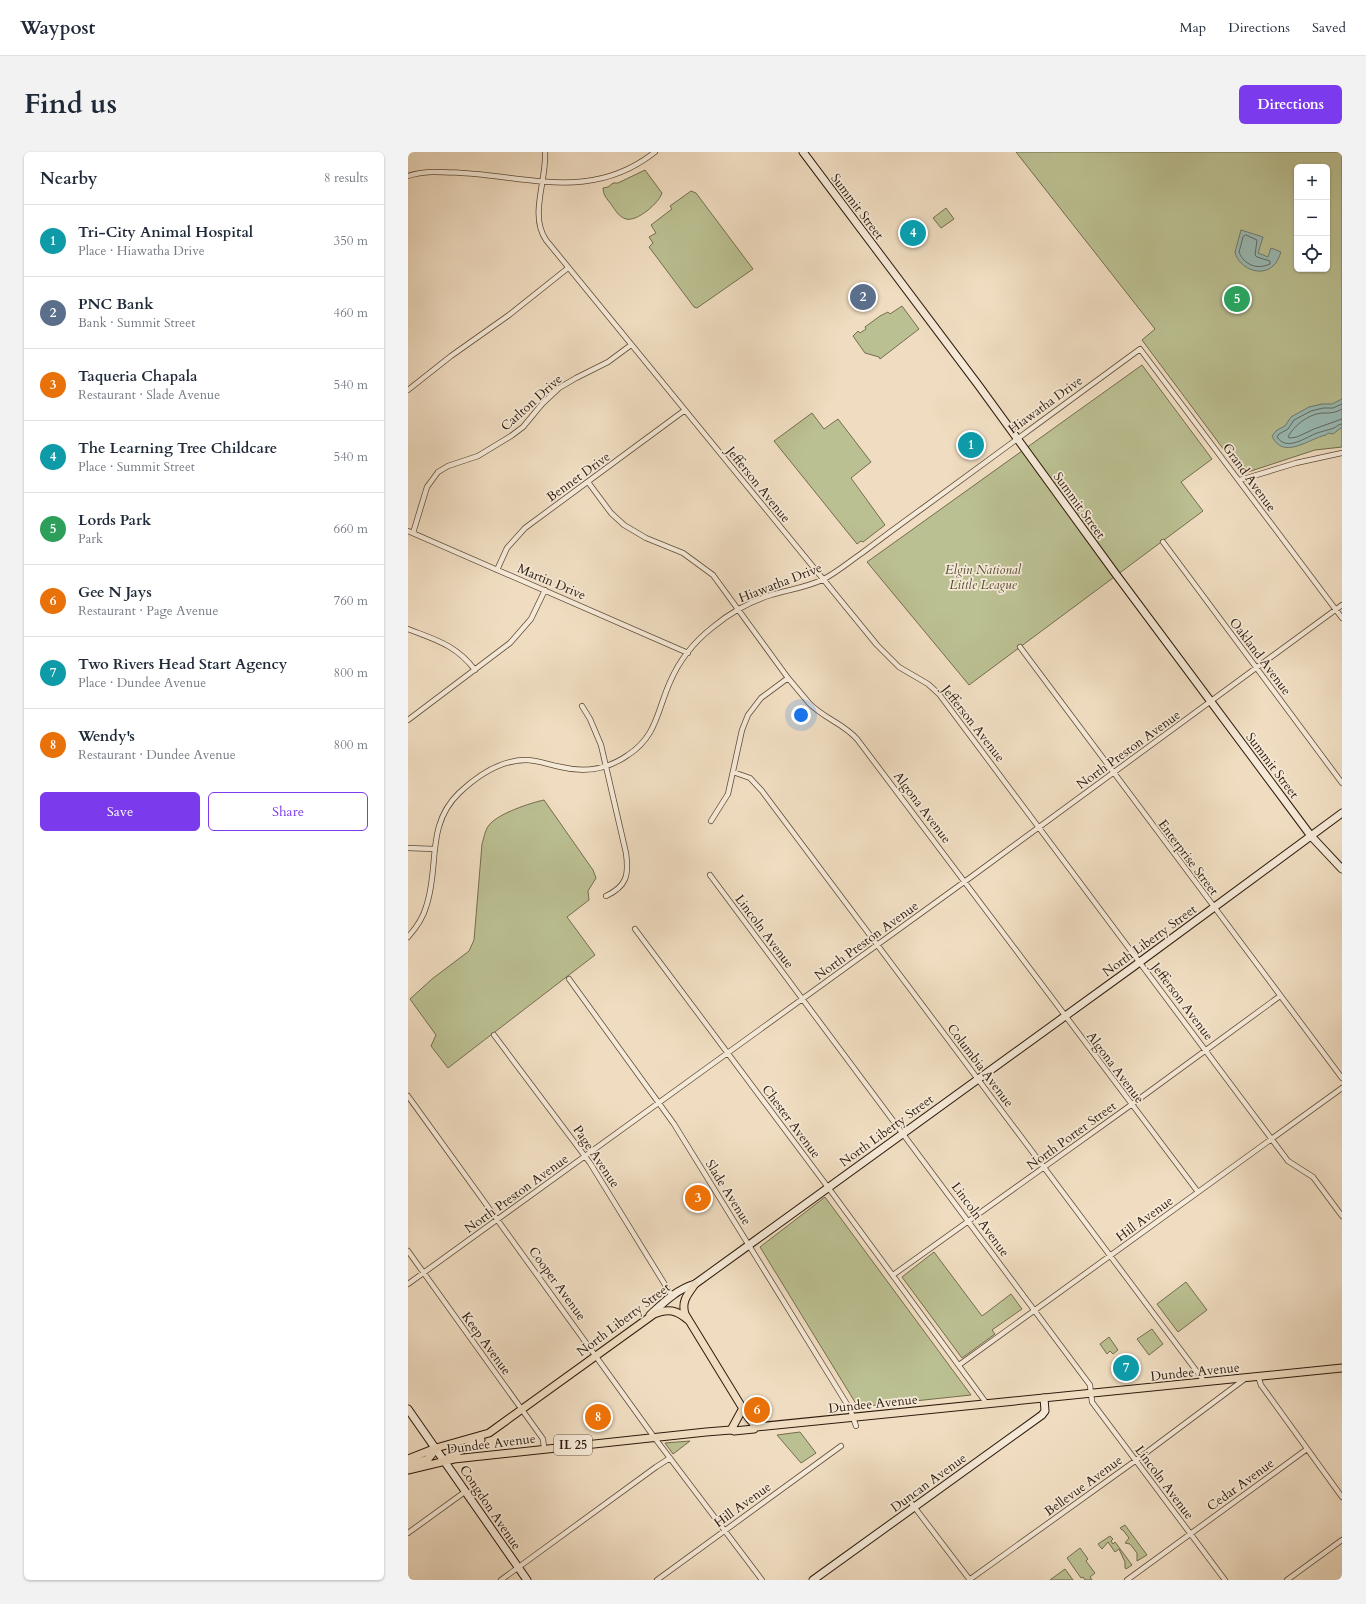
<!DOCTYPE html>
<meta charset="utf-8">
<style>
:root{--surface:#fff;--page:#f2f2f3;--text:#1f2937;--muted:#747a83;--line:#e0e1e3;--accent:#7c3aed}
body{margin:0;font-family:Cardo,serif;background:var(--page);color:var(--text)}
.controls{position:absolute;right:12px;top:12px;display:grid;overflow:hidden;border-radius:6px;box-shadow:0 1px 3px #0004}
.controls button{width:36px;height:36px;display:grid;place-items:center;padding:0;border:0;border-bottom:1px solid var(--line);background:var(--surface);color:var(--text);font:20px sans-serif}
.you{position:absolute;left:393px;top:563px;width:14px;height:14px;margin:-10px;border:3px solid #fff;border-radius:50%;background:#1a73e8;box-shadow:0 0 0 6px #1a73e833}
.badge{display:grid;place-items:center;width:26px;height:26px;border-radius:50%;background:var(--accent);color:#fff;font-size:13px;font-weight:700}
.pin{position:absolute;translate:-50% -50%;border:2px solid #fff;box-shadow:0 1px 4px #0006}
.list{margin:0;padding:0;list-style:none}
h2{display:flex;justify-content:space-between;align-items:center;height:52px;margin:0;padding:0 16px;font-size:17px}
h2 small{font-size:13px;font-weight:400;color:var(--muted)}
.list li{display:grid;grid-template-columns:26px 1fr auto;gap:12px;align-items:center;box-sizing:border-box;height:72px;padding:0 16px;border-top:1px solid var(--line)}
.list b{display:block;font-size:15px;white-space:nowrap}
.list p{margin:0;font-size:13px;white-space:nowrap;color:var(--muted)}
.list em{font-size:13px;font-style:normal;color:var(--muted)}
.actions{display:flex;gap:8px;padding:12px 16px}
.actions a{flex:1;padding:9px 0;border:1px solid var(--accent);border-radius:6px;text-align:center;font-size:14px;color:var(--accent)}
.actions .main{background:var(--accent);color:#fff}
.icon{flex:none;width:22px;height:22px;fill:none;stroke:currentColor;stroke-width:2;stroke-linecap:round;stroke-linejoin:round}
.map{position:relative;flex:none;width:934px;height:1428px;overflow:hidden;border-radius:6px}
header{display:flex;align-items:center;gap:24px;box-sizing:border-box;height:56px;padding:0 20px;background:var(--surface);border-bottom:1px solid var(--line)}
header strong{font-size:19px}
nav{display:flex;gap:22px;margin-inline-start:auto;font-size:14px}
.intro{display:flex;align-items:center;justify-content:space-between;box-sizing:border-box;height:96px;padding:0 24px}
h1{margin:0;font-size:28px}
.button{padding:10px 18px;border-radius:6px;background:var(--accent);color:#fff;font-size:14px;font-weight:700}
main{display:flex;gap:24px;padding:0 24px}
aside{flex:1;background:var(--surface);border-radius:6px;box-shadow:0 1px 3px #0004}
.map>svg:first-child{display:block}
.green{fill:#bbc092;stroke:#746d4e;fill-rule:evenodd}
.water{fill:#9abbb5;stroke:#6f7b71}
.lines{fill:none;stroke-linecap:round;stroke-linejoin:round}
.shore{stroke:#646a60;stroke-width:1}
.street-casing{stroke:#5e4b38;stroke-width:6}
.secondary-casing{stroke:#2e1a0b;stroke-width:9}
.primary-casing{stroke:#2e1a0b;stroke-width:9}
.street{stroke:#f5e9d7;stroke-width:4.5}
.secondary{stroke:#f5e9d7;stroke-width:7}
.primary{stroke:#f0ddc1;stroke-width:7}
.labels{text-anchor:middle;stroke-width:3.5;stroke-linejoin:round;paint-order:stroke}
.shield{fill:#f5e9d7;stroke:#6a5848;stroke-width:1}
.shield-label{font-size:12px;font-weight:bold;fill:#2e1a0b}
.street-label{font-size:13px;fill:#2e1a0b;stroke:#f5e9d7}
.park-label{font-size:13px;font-style:italic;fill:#584c34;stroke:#f5e9d7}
</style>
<header>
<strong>Waypost</strong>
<nav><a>Map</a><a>Directions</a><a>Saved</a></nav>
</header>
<div class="intro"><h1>Find us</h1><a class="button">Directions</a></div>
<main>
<aside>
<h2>Nearby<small>8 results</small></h2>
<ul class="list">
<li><span class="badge" style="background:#0f9aa8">1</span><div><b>Tri-City Animal Hospital</b><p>Place · Hiawatha Drive</p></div><em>350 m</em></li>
<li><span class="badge" style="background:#5c6f8a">2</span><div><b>PNC Bank</b><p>Bank · Summit Street</p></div><em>460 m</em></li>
<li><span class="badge" style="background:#e8710a">3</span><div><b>Taqueria Chapala</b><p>Restaurant · Slade Avenue</p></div><em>540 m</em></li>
<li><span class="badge" style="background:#0f9aa8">4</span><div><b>The Learning Tree Childcare</b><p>Place · Summit Street</p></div><em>540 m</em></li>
<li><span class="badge" style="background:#2e9e5b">5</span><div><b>Lords Park</b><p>Park</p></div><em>660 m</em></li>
<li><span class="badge" style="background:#e8710a">6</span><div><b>Gee N Jays</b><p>Restaurant · Page Avenue</p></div><em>760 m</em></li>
<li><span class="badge" style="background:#0f9aa8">7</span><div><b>Two Rivers Head Start Agency</b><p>Place · Dundee Avenue</p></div><em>800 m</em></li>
<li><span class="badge" style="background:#e8710a">8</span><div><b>Wendy's</b><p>Restaurant · Dundee Avenue</p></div><em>800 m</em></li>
</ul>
<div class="actions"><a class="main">Save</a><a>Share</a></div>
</aside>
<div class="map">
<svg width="934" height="1428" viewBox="0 0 934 1428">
<rect width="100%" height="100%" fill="#f0ddc1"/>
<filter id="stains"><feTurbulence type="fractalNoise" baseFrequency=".005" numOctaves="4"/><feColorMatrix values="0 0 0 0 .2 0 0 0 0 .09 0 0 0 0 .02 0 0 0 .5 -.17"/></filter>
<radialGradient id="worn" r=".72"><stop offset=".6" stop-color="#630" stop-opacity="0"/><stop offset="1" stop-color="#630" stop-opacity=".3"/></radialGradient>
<path class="green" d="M608,0H934V295L907,298L840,320L831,318L734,188L747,177ZM889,15H919V117H889Z
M237,18L254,41C251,51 229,70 218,67C211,65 207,58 203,52C199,47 195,43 195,36L200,35L205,31H210Z
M283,39L288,41L345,117L289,156L286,155L241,95L245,91L241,85L248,81L243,73L264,57L262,54Z
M538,56L546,67L533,76L525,66Z
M494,154L511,177L472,207L471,205L457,201L445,184L450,179L452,181L458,177L457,175L472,164L480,160L482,162Z
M734,213L804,307L773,330L795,359L561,533L459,410Z
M404,261L416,277L430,267L463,310L443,326L477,373L455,390L453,389L449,392L366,289Z
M136,648L185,718L188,726L180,739L181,748L159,765L187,803L40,916L23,894L28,883L2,847L24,827L61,799L66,788L74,692C76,686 77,677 82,672C92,661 122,651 136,648Z
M417,1045L437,1072L563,1243L450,1255L352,1095Z
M526,1100L574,1164L603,1142L614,1157L584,1178L587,1182L554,1206L494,1125Z
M778,1130L799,1158L770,1180L749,1152Z
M744,1177L755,1192L741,1203L729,1187Z
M701,1185L710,1198L705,1202L702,1199L699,1202L692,1192Z
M392,1280L408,1301L393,1311L369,1283Z
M282,1289L265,1302L257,1291Z
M717,1373L739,1403L729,1409V1401L722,1392L717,1391L721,1386L715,1378H714L712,1376Z
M702,1384L705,1387L703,1389L705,1392L707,1390L724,1413L718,1417L717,1416V1410L711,1397L707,1400L700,1390L694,1397L690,1392Z
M672,1396L680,1407L678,1409L687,1421L682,1425L684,1428H677L675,1425L673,1426L659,1406Z
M657,1417L665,1428H642Z"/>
<path class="water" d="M833,78L855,85L850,101L860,105L863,96L873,100C871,105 869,111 865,114C852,126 830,115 827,100Z
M934,247V275L925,282L920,281L918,283C902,286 875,309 864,284L869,278L877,274L883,265L901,255L914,252H924Z"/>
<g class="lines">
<path class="shore" d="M838,83L849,88L847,103L849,105L862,109V112C849,118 836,113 831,100L835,85Z
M934,252L925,256H915L903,259L886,268L880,277L871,282L869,285C879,300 898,285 909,281C912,280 924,277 926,276C930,274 930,272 934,272
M934,257C927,261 923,261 916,261C902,261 886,273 880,285L882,286L889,285L906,277L934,267"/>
<defs>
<path id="street" d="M137,0C139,28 121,63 138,88L469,493L491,515L520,532L531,542L880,1009L905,1025L934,1064
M0,24C18,18 35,20 54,21C124,25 185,49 247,0
M0,238L43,204L101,163L160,116
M832,328L888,311L934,301
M180,330L203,361L216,373L238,386L275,401L305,423L380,526L401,551C415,566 435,571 449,587L790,1040
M0,379L280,501
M5,381L19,335L30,320L40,314L70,304L103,284L115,275L134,252L151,236L168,226L200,210L223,193
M755,390L934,631
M89,418L99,396L117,376L277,258
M0,477C28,488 48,493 67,518
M612,495L934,926
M174,554L182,567L193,593L218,701C221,723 219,734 198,744
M0,568L102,491L123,467L137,438
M325,620L342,626L354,639L796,1229
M303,669L320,642L334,578L340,563L353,546L380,526
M0,696L26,697
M302,723L682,1233L684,1250L817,1428
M227,777L425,1042L579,1252
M0,785C8,776 15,766 18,755C32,715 17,674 51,641C69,624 93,608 118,608C130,608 141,613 153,615C177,621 200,617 220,603C249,584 249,559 262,530C271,509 287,489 305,475C322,461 343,449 363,443C380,438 400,435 416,427C429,420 441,410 454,401C474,386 494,371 515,356C588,303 659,250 732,197L934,466
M161,827L266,972L442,1257L448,1274
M86,883L182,1011L264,1144
M0,944L246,1285L354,1428
M0,1099L135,1287L136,1296
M485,1123L716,958L872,844
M0,1132L563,725L934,453
M551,1213L934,936
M850,1224L853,1233L934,1345
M501,1348L562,1428
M0,1381L58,1339
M93,1428L248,1315L262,1306
M249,1428L433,1294
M561,1428L727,1309L838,1226
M719,1428L899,1297
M879,1428L934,1388"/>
<path id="secondary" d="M395,0L571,234L707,421L871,641L903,684L934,717
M242,1163C255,1151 269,1137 287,1132L341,1093L725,815L934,661
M0,1257L119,1428
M405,1428L634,1263L637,1259L636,1246"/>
<path id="primary" d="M287,1132C280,1142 273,1149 277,1162L340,1265L348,1275
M323,1278L335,1256
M0,1307L28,1296L81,1281L246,1162C260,1156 269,1158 280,1168
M39,1307L43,1303L73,1288
M0,1314L20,1307L28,1297
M0,1318L46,1307L298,1280L323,1278L326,1279L346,1277L348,1275L934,1216"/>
</defs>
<use href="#street" class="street-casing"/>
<use href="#secondary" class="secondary-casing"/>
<use href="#primary" class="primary-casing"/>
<use href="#street" class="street"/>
<use href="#secondary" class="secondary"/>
<use href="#primary" class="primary"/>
</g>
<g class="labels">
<rect class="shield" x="146" y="1283" width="38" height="20" rx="3"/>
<g class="shield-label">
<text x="165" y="1297">IL 25</text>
</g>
<g class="street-label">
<text transform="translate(450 54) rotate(53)" y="5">Summit Street</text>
<text transform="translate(123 250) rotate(-42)" y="5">Carlton Drive</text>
<text transform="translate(637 252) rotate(-36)" y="5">Hiawatha Drive</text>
<text transform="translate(170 324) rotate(-36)" y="5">Bennet Drive</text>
<text transform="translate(842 325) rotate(54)" y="5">Grand Avenue</text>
<text transform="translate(351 332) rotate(51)" y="5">Jefferson Avenue</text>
<text transform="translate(672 353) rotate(54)" y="5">Summit Street</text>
<text transform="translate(144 429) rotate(23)" y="5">Martin Drive</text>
<text transform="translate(372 430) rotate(-21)" y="5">Hiawatha Drive</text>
<text transform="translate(853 504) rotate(53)" y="5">Oakland Avenue</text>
<text transform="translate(566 571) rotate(52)" y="5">Jefferson Avenue</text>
<text transform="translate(720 597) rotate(-36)" y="5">North Preston Avenue</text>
<text transform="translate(865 613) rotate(53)" y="5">Summit Street</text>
<text transform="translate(515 655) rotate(53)" y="5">Algona Avenue</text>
<text transform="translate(781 705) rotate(53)" y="5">Enterprise Street</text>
<text transform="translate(357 779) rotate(53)" y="5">Lincoln Avenue</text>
<text transform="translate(458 788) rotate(-36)" y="5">North Preston Avenue</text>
<text transform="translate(741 788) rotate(-36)" y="5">North Liberty Street</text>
<text transform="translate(775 849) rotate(53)" y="5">Jefferson Avenue</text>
<text transform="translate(573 913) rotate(53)" y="5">Columbia Avenue</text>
<text transform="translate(708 915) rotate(53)" y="5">Algona Avenue</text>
<text transform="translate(384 969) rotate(53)" y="5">Chester Avenue</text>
<text transform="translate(478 978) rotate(-36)" y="5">North Liberty Street</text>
<text transform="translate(663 983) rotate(-36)" y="5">North Porter Street</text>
<text transform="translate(189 1004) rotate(56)" y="5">Page Avenue</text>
<text transform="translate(321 1040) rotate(58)" y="5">Slade Avenue</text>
<text transform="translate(108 1041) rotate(-36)" y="5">North Preston Avenue</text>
<text transform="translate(736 1066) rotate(-36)" y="5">Hill Avenue</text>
<text transform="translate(573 1067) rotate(54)" y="5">Lincoln Avenue</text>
<text transform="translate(150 1131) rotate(54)" y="5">Cooper Avenue</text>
<text transform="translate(215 1167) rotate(-37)" y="5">North Liberty Street</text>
<text transform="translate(79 1191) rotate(54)" y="5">Keep Avenue</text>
<text transform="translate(787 1219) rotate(-6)" y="5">Dundee Avenue</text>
<text transform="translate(465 1251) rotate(-6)" y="5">Dundee Avenue</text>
<text transform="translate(83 1291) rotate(-7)" y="5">Dundee Avenue</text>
<text transform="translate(520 1330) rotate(-36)" y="5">Duncan Avenue</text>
<text transform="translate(757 1330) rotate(53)" y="5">Lincoln Avenue</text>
<text transform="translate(832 1332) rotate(-36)" y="5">Cedar Avenue</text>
<text transform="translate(675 1333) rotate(-36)" y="5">Bellevue Avenue</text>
<text transform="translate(334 1352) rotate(-36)" y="5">Hill Avenue</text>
<text transform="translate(83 1355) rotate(56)" y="5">Congdon Avenue</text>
</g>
<g class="park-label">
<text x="575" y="422">Elgin National<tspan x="575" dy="15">Little League</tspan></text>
</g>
</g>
<rect width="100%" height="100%" filter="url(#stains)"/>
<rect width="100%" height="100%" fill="url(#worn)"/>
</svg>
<div class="controls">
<button>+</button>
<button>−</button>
<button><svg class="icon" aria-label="locate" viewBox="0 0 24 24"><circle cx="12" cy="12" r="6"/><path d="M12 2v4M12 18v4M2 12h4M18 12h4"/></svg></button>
</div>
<div class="you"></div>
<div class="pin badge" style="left:563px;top:293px;background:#0f9aa8">1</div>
<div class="pin badge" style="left:455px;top:145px;background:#5c6f8a">2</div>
<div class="pin badge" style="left:290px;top:1046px;background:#e8710a">3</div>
<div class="pin badge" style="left:505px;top:81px;background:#0f9aa8">4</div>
<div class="pin badge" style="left:829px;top:147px;background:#2e9e5b">5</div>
<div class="pin badge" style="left:349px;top:1258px;background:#e8710a">6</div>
<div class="pin badge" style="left:718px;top:1216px;background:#0f9aa8">7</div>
<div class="pin badge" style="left:190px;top:1265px;background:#e8710a">8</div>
</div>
</main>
